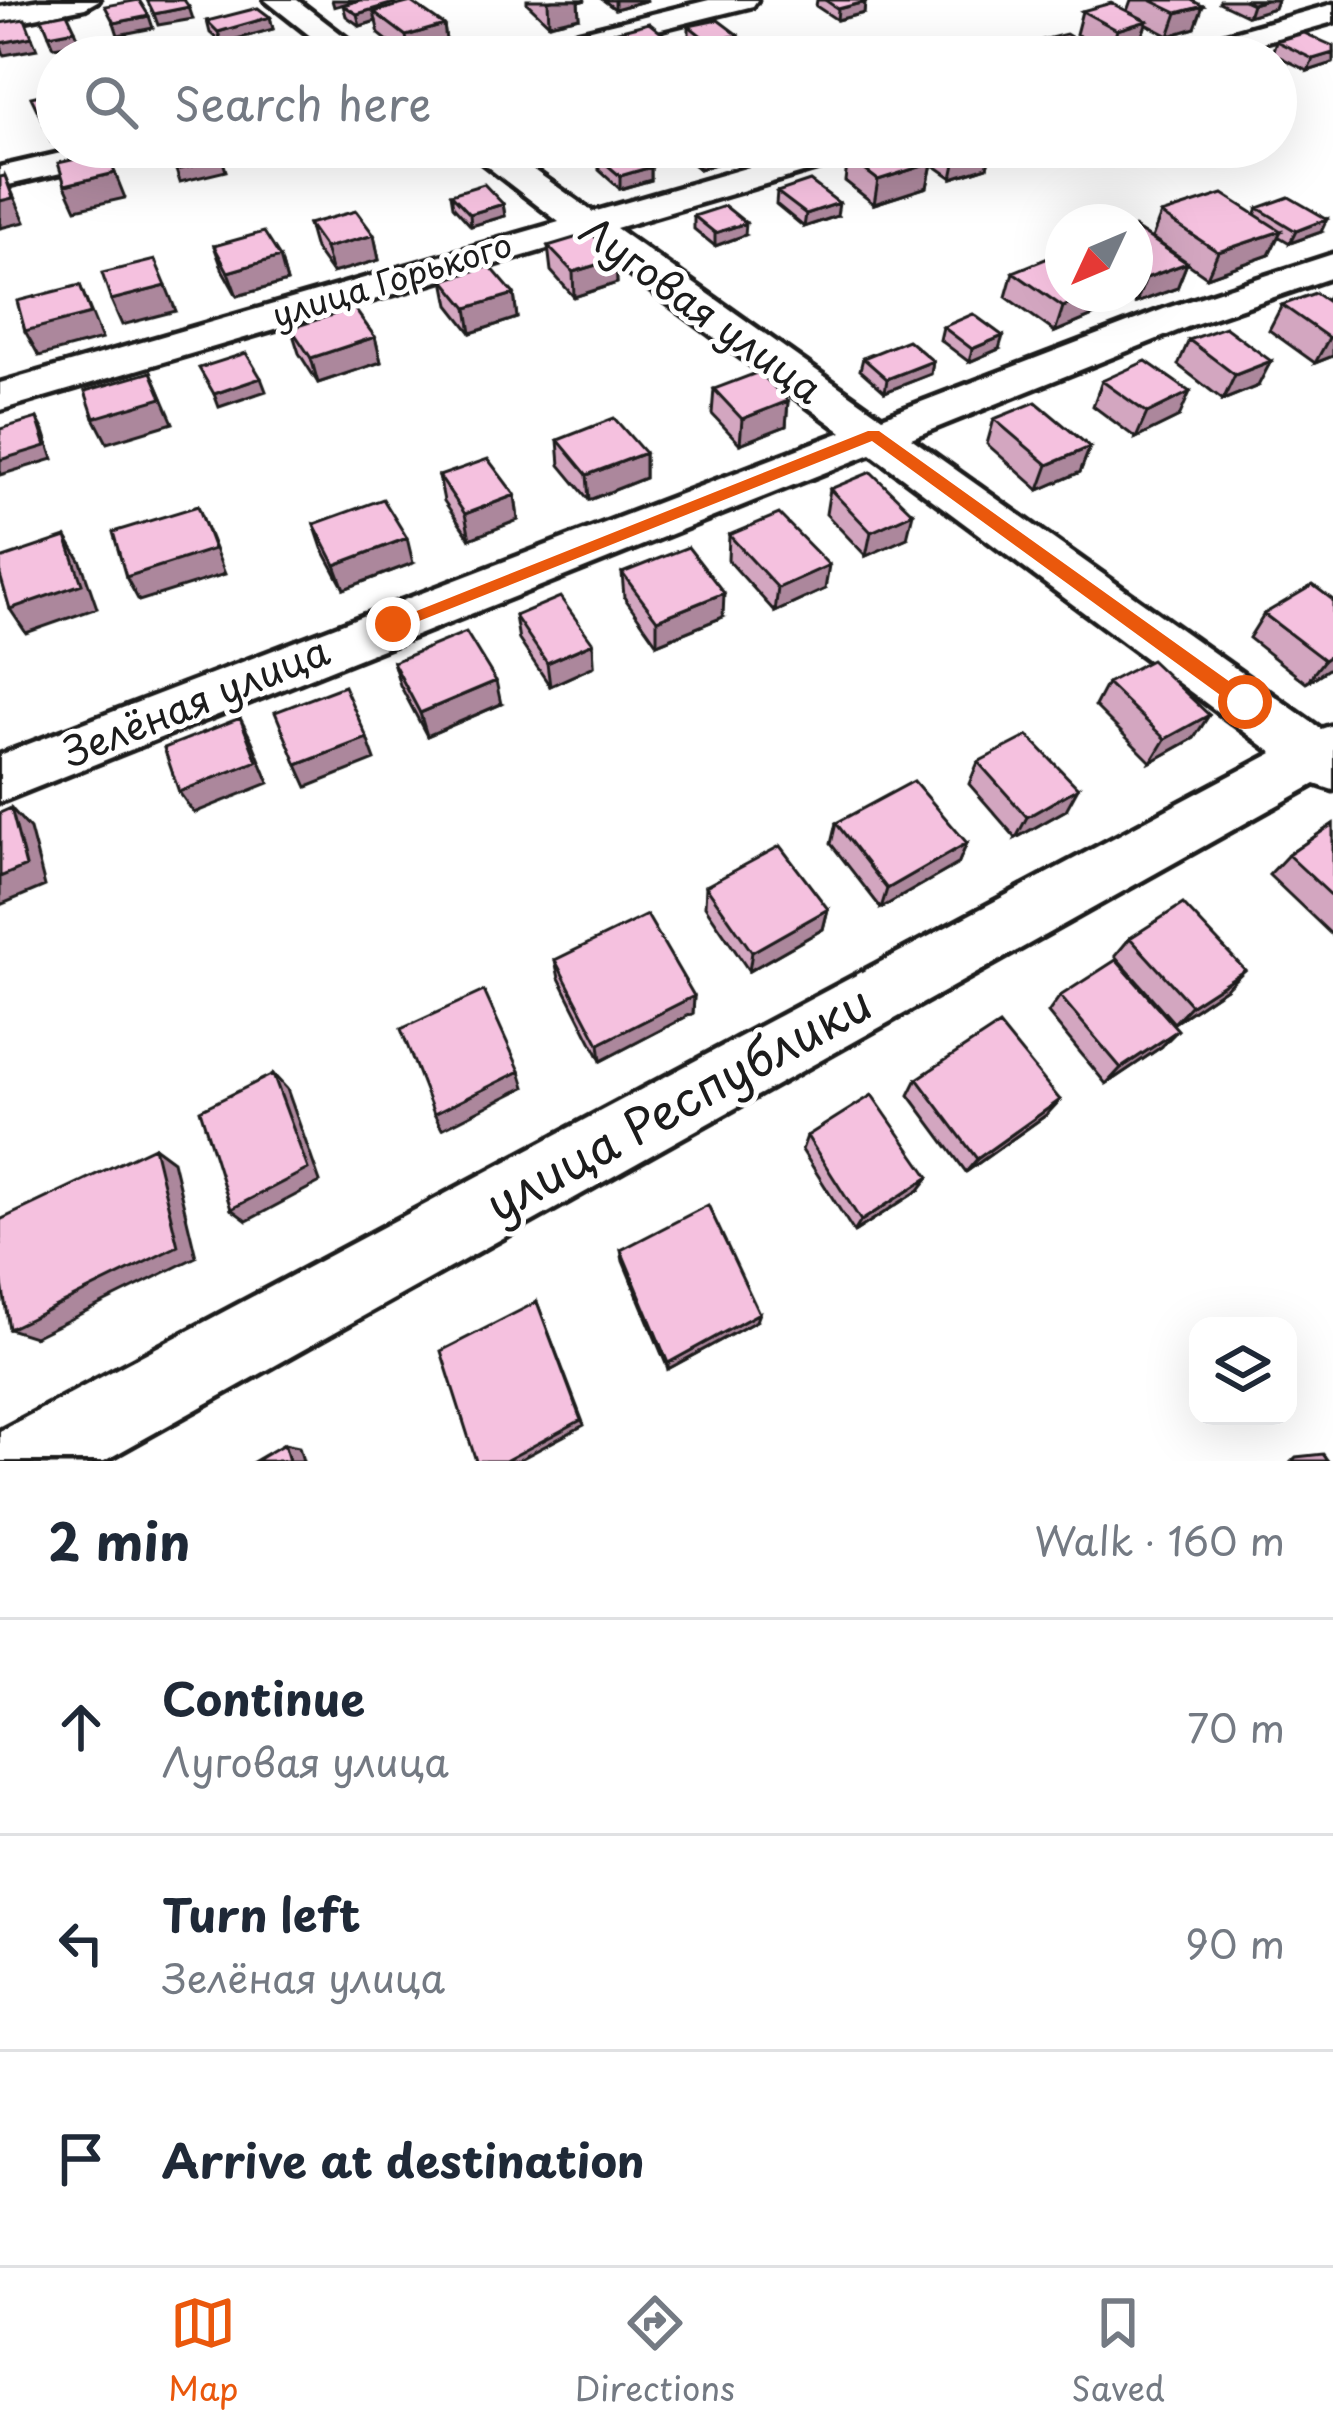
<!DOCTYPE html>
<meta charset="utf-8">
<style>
:root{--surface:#fff;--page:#f6f6f7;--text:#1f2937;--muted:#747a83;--line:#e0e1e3;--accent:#ea580c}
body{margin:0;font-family:"Playpen Sans",sans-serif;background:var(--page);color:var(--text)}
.controls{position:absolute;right:36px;bottom:36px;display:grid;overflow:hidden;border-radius:24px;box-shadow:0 12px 48px #0002}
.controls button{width:108px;height:108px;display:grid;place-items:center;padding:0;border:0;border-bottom:3px solid var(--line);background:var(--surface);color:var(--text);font:60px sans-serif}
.compass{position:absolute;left:1045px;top:204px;width:108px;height:108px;border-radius:50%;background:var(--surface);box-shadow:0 12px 48px #0002;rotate:226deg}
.stop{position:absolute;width:36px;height:36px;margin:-27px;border:9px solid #ea580c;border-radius:50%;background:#fff}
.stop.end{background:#ea580c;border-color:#fff;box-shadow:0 3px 12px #0008}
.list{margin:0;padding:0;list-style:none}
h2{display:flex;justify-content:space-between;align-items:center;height:156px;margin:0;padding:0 48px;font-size:51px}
h2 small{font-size:39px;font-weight:400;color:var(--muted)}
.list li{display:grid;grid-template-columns:78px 1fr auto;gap:36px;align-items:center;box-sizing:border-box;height:216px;padding:0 48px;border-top:3px solid var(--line)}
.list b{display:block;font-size:45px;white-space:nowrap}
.list p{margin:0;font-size:39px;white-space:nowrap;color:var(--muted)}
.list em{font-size:39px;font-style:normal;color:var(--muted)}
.icon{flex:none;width:66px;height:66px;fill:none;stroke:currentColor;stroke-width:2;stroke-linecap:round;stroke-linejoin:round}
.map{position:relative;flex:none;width:1333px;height:1461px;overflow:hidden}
.search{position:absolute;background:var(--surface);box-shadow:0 12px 48px #0002;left:36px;right:36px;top:36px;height:132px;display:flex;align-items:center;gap:30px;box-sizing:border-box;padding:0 42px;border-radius:66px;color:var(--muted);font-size:45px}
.sheet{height:804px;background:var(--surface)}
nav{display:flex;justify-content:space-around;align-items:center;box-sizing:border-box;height:168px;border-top:3px solid var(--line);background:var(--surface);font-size:33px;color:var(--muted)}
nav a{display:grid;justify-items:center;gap:6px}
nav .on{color:var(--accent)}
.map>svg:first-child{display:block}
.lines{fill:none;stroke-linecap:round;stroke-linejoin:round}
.minor-casing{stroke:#1c1c1c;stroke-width:9}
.minor{fill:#fff;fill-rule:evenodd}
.wall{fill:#d3a6c0;stroke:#1c1c1c;stroke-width:3}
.shaded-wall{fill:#ac879c;stroke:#1c1c1c;stroke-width:3}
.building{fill:#f5c1df;stroke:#1c1c1c;stroke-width:3}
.route{fill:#ea580c}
.labels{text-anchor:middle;stroke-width:10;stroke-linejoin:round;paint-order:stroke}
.far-street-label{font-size:33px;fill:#1c1c1c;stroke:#fff}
.street-label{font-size:39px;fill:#1c1c1c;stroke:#fff}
.near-street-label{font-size:48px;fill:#1c1c1c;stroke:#fff}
</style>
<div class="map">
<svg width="1333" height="1461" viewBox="0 0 1333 1461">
<rect width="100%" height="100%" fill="#fff"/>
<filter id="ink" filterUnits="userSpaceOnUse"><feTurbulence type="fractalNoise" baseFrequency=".00833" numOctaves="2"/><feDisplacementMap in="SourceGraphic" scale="24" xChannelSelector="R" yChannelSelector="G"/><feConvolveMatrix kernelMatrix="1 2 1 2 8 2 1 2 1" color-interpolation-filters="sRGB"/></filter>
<g filter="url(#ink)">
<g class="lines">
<defs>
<path id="minor" d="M40,0H99L85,8L0,25V7Z
M265,0H297L371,57H337Z
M709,0H757L753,6L549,57H498L502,51Z
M1333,4V22L1210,57H1162L1166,51Z
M87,147H148L143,154L0,187V167Z
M462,147H501L593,212L819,147H872L867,154L616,228L882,417L1164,309L1333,254V277L1192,325L911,438L1321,729L1333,725V790L1315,784L104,1461H0V1431L1273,753L871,454L0,802V755L842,432L581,239L0,410V383L559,222Z"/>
</defs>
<use href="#minor" class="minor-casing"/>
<use href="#minor" class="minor"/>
</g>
<path class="wall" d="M527,0H586L578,2L579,17L549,24L527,3Z
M603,0H648L615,9Z
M817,0H862L865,2L864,13L837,20L816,6Z
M1131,0H1191L1195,28L1169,36L1146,24L1139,44L1110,53L1076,34L1082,11H1127Z
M1220,0H1277L1274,8L1248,16L1219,2Z
M394,3L395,6L444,25L447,48L416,57H408L379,34L376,21L360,26L346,16L343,5Z
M270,17L273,29L222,43L210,33L207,21Z
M689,26L738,35L737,46L708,53L689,38Z
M614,32L680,57H618L615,55Z
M1276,41L1333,46V63L1308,71L1272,53Z
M1030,43L1088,47L1086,57H1030L1027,55Z
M1203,48L1268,57H1200Z
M239,147H291L293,153L249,163Z
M677,147H729L728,160L699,169L677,151Z
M921,147H992L987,167L952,178L932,164L927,187L874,204L845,181L848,157L920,154Z
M599,158L651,167V180L620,189L599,170Z
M777,192L837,216L804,227L776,204Z
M451,194L503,204L505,216L471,226L453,206Z
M1258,208L1321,232L1290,243L1278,236L1269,255L1207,277L1187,263L1177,288L1136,303L1123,294H1135V228L1187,262L1152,238L1161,214L1255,215Z
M694,216L745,235L715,246L694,229Z
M308,224L374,235L379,260L332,273L315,249Z
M214,246L280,257L287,282L237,296L223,271Z
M548,246L616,259L617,283L574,297L551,271Z
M1013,272L1100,313L1055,332L1006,297Z
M444,280L514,294L517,318L471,333L449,305Z
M1333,288V356L1315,363L1269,330L1282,305L1326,301Z
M943,327L999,349L969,362L940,340Z
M291,328L375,337L381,362L318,383L299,353Z
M1189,340L1258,386L1223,400L1178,365Z
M863,358L933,361L931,374L885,392L860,370Z
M1102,381L1179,417L1136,438L1093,406Z
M714,389L788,401L786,426L740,444L712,414Z
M994,419L1090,447L1080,472L1039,490L987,444Z
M558,440L645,453V478L589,500L560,465Z
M439,476L515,495L518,520L470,539L444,501Z
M830,489L907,538L866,556L826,514Z
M314,524L413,563L344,589L322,548Z
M729,535L825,589L775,612L728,560Z
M622,573L723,617L657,644L624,597Z
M1264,614L1333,666L1306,683L1249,638Z
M515,616L593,643L594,666L550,686L519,640Z
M393,662L501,704L427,736L400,685Z
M1107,683L1209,715L1194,738L1151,762L1095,706Z
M978,762L1066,810L1016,838L969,784Z
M836,823L967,843L958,864L881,908L831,844Z
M1333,824V936L1269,875L1288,855Z
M706,886L828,909L823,929L749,971L705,906Z
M1130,938L1226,988L1174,1023L1115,956Z
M555,960L694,996L693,1013L601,1061L559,978Z
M1060,996L1161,1047L1106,1084L1048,1013Z
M917,1079L1060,1100L1046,1115L966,1172L909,1095Z
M807,1136L919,1190L854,1232L802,1150Z
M621,1250L756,1321L668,1369L623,1261Z
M1323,1454L1328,1461H1292L1296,1457Z"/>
<path class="shaded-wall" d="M332,0H359L334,7Z
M553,0H586L578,2L579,17L549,24L548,1Z
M615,0H648L615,9Z
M1266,0H1277L1274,8L1248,16L1252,4Z
M865,2L864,13L837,20L838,9Z
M394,3L396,14L374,12L376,21L360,26L357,14Z
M1203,6L1195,28L1169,36L1177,13Z
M189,7L193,19L158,25L154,14Z
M149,16L153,28L118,35L114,23Z
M270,17L273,29L222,43L218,32Z
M1147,21L1139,44L1110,53L1117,30Z
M444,25L447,48L410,57L406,36Z
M75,30L80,42L54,47L49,35Z
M738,35L737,46L708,53L709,42Z
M32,37L37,49L4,55L0,43Z
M1088,47L1086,57H1052Z
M680,48V57H645Z
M1333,53V63L1308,71L1313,59Z
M57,114V140L51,142L41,118Z
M244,147H291L293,153L249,163Z
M729,147L728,160L699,169V157Z
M980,147H992L987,167L952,178L957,154Z
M222,158L226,171L180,182L176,170Z
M932,163L927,187L874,204L878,180Z
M651,167V180L620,189V176Z
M115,173L125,198L76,209L65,185Z
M5,176L25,222L0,228V201Z
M839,203L837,216L804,227L806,214Z
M503,204L505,216L471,226L470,214Z
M1327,219L1321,232L1290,243L1296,231Z
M746,223L745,235L715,246V233Z
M1281,231L1269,255L1207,277L1218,252Z
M374,235L379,260L332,273L325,248Z
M280,257L287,282L237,296L228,272Z
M616,259L617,283L574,297L573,272Z
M1187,263L1177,288L1136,303L1146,278Z
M80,285L102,339L39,356L25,331Z
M166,286L176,311L122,325L111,300Z
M514,294L517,318L471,333L467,308Z
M1094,294H1106L1100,313L1055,332L1063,307Z
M1003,336L999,349L969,362L972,349Z
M1333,336V356L1315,363L1329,338Z
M375,337L381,362L318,383L311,358Z
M933,361L931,374L885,392L887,379Z
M1271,361L1258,386L1223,400L1235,375Z
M151,372L173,423L107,443L94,418Z
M261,378L266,391L219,407L214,394Z
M1190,392L1179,417L1136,438L1147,413Z
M788,401L786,426L740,444L742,419Z
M37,418L44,431L53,459L0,475V460Z
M1090,447L1080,472L1039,490L1048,465Z
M645,453V478L589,500L587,475Z
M515,495L518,520L470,539L465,514Z
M198,506L225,574L139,601L126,577Z
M913,513L907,538L866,556L871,532Z
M66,537L81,562L97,608L26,633L10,609Z
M407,538L413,563L344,589L335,565Z
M829,565L825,589L775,612L778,588Z
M724,593L723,617L657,644V620Z
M593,643L594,666L550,686L547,663Z
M1333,654V666L1306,683L1324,660Z
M496,681L501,704L427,736L420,713Z
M1209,715L1194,738L1151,762L1165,739Z
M240,718L252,741L269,783L194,813L179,792Z
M367,738L375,760L307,787L297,765Z
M1078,788L1066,810L1016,838L1027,817Z
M11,808L30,829L45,886L0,905V877Z
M967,843L958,864L881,908L887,889Z
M828,909L823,929L749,971L752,952Z
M1245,970L1226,988L1174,1023L1191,1005Z
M694,996L693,1013L601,1061L599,1044Z
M1178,1030L1161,1047L1106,1084L1121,1068Z
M520,1071L525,1087L442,1129L434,1114Z
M273,1074L287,1089L320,1182L247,1221L231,1209Z
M1060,1100L1046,1115L966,1172L977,1159Z
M154,1147L173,1161L196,1257L34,1337L9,1329Z
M929,1177L919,1190L854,1232L861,1221Z
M537,1302L584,1425L517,1461H505Z
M759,1313L756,1321L668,1369V1363Z
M284,1444L299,1447L303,1461H289Z"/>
<path class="building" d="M139,0L149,16L114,23L105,6Z
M147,0H184L189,7L154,14Z
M360,0H390L394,3L357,14L343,5Z
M825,0H862L865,2L838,9Z
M1150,0H1191L1203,6L1177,13Z
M1243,0H1266L1252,4Z
M411,2L444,25L406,36L374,12Z
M1111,3L1147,21L1117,30L1082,11Z
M258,8L270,17L218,32L207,21Z
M67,13L75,30L49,35L42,18Z
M25,19L32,37L0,43V23Z
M718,20L738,35L709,42L689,26Z
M649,23L680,48L645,57L614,32Z
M1304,33L1333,46V53L1313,59L1276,41Z
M1066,34L1088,47L1052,57L1030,43Z
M1233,39L1268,57H1220L1203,48Z
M578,52L584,57H557Z
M996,53L1002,57H980Z
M57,91V114L41,118L31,97Z
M174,147H215L222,158L176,170L164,150Z
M687,147H729L699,157Z
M881,147H910L932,163L878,180L848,157Z
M947,147H980L957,154Z
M630,149L651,167L620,176L599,158Z
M107,152L115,173L65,185L58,163Z
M5,176L13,198L0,201V177Z
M810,181L839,203L806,214L777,192Z
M484,184L503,204L470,214L451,194Z
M1223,194L1281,231L1218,252L1161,214Z
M1289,197L1327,219L1296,231L1258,208Z
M725,206L746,223L715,233L694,216Z
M356,211L374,235L325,248L308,224Z
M1135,228L1187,263L1146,278L1135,271Z
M264,232L280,257L228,272L214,246Z
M591,233L616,259L573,272L548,246Z
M1058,254L1063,258V294H1094L1063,307L1013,272Z
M155,260L166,286L111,300L102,273Z
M490,266L514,294L467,308L444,280Z
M80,285L91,314L25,331L17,301Z
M1315,293L1333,305V336L1329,338L1282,305Z
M354,308L375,337L311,358L291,328Z
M973,314L1003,336L972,349L943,327Z
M1225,327L1271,361L1235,375L1189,340Z
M908,340L933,361L887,379L863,358Z
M246,353L261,378L214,394L199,368Z
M1146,361L1190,392L1147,413L1102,381Z
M151,372L162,398L94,418L85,391Z
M759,372L788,401L742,419L714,389Z
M1036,402L1090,447L1048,465L994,419Z
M37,418L46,446L0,460V429Z
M614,418L645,453L587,475L558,440Z
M488,459L515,495L465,514L439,476Z
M871,472L913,513L871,532L830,489Z
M383,499L407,538L335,565L314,524Z
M198,506L214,549L126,577L113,532Z
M779,514L829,565L778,588L729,535Z
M66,537L82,584L10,609L0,575V559Z
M688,547L724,593L657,620L622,573Z
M1313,585L1333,600V654L1324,660L1264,614Z
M560,597L593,643L547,663L515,616Z
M466,632L496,681L420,713L393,662Z
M1151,660L1209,715L1165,739L1107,683Z
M344,686L367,738L297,765L275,712Z
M240,718L257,761L179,792L164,748Z
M1028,736L1078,788L1027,817L978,762Z
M914,781L967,843L887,889L836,823Z
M11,808L26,866L0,877V813Z
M1333,824V897L1288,855Z
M780,846L828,909L752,952L706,886Z
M1183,904L1245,970L1191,1005L1130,938Z
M647,915L694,996L599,1044L555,960Z
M1116,960L1178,1030L1121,1068L1060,996Z
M484,991L520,1071L434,1114L401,1029Z
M999,1025L1060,1100L977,1159L917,1079Z
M273,1074L308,1169L231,1209L200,1110Z
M872,1095L929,1177L861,1221L807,1136Z
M154,1147L178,1246L9,1329L0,1270V1220Z
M708,1205L759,1313L668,1363L621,1250Z
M537,1302L581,1420L505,1461H476L441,1351Z
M284,1444L289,1461H255Z"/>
</g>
<path class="route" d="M868,431H879L1251,697V708H1238L872,441L399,629H387L384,624Z"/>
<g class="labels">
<g class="far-street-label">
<text transform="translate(392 280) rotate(-17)" y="12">улица Горького</text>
</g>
<g class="street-label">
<text transform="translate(701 310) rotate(36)" y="14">Луговая улица</text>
<text transform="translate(196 702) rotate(-22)" y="14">Зелёная улица</text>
</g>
<g class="near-street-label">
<text transform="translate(679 1104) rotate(-29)" y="17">улица Республики</text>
</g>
</g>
</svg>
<div class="controls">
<button><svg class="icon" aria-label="layers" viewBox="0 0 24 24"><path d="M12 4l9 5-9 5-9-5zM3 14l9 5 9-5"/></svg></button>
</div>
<svg class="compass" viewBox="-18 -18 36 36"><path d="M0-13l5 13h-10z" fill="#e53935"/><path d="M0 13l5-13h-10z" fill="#747a83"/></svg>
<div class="stop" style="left:1245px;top:702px"></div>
<div class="stop end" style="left:393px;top:624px"></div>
<div class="search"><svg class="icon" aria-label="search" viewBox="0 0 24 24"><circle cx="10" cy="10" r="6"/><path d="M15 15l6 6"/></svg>Search here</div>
</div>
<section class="sheet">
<h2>2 min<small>Walk · 160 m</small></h2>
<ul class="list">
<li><svg class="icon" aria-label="ahead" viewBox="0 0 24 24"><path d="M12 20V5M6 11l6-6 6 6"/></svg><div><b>Continue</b><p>Луговая улица</p></div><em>70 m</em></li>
<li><svg class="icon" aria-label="left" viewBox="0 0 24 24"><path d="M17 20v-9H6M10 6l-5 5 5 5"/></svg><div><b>Turn left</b><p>Зелёная улица</p></div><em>90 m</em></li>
<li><svg class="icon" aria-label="arrive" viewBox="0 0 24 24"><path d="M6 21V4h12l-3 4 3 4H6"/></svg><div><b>Arrive at destination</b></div></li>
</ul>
</section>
<nav>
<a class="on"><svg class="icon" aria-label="map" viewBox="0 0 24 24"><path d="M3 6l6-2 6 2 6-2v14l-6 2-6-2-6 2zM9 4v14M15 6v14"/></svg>Map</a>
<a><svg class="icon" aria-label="directions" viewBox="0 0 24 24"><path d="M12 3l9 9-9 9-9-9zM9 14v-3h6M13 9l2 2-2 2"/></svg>Directions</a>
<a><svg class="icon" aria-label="saved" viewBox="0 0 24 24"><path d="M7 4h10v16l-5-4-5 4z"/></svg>Saved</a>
</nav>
